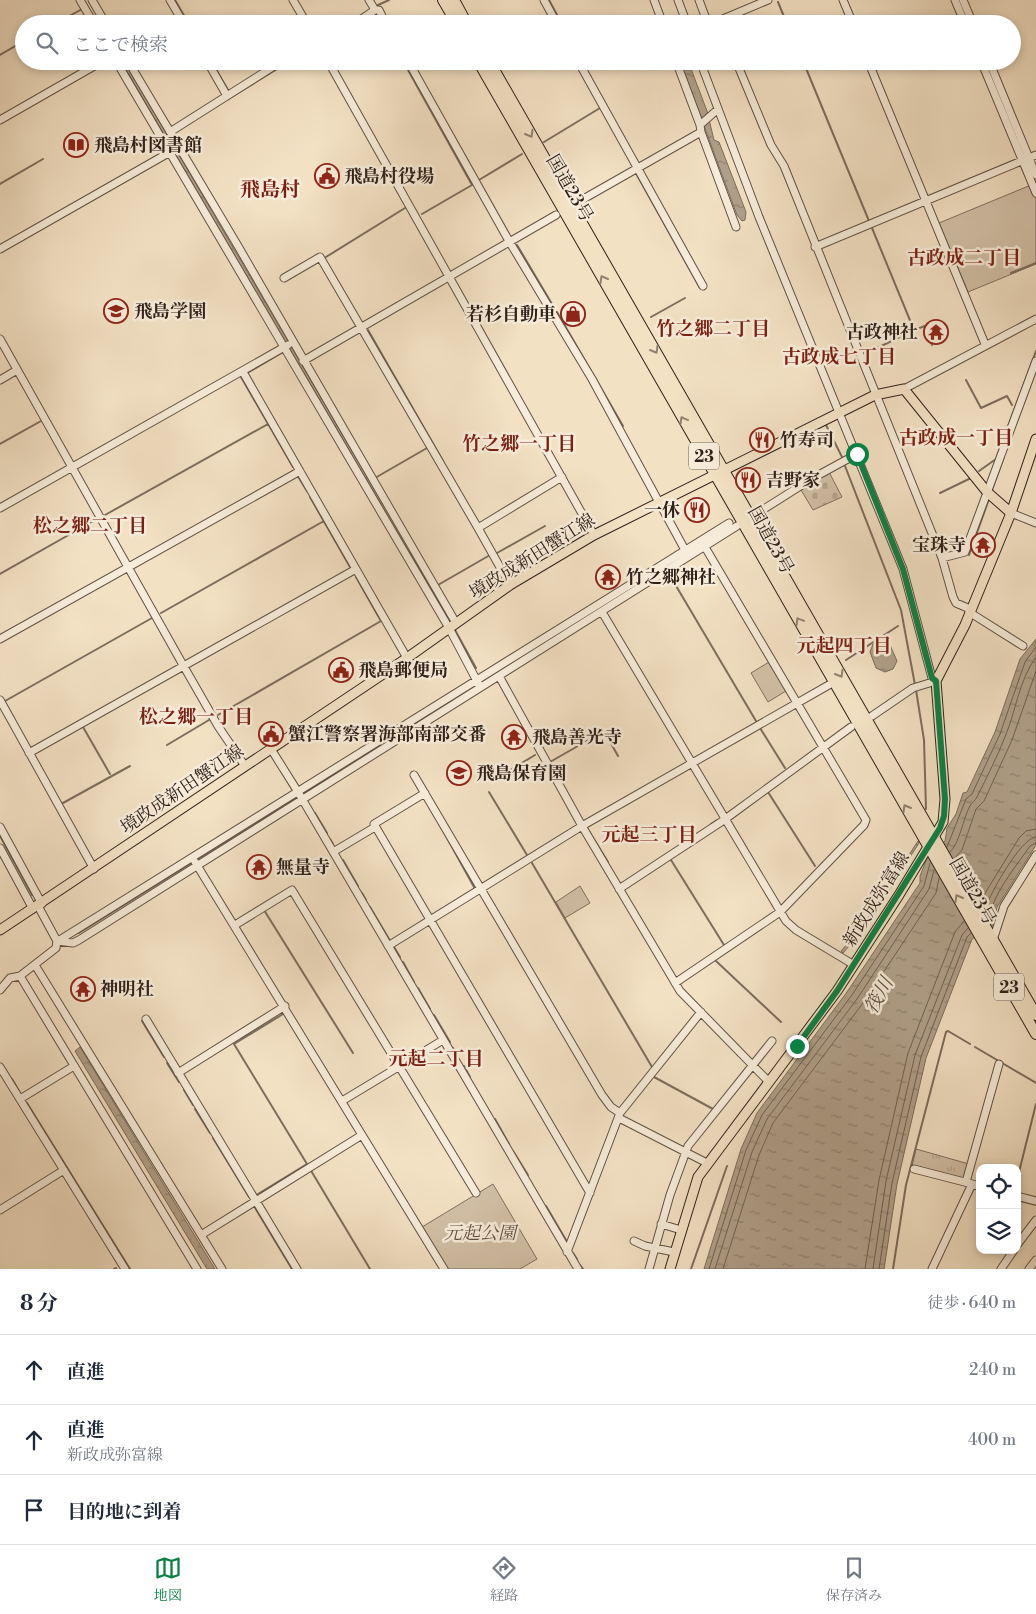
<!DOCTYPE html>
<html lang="ja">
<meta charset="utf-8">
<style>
:root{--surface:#fff;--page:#f2f2f3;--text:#1f2937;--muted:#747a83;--line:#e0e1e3;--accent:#0b8043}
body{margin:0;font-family:"Libre Bodoni","Noto Serif JP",serif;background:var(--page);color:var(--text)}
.controls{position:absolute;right:15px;bottom:15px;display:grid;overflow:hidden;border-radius:10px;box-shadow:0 2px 8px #0003}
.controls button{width:45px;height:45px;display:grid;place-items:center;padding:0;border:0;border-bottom:1px solid var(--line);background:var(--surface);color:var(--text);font:25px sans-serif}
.stop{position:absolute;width:15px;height:15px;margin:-11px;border:4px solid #0b8043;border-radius:50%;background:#fff}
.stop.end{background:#0b8043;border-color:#fff;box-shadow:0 1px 5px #0008}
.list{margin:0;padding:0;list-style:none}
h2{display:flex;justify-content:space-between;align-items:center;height:65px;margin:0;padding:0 20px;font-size:21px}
h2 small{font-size:16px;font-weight:400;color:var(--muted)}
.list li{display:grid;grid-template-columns:32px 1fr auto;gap:15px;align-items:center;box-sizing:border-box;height:70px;padding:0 20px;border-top:1px solid var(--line)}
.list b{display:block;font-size:19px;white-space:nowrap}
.list p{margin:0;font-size:16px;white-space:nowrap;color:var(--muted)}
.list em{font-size:16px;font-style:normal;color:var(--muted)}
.icon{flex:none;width:28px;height:28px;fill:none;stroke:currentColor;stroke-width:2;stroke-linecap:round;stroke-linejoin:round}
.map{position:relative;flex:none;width:1036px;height:1269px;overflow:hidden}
.search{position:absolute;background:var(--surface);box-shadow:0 2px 8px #0003;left:15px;right:15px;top:15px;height:55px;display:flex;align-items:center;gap:12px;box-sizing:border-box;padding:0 18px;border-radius:28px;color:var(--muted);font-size:19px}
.sheet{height:275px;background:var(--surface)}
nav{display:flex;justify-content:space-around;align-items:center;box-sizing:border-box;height:70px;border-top:1px solid var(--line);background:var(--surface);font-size:14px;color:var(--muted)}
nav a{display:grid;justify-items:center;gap:2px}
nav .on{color:var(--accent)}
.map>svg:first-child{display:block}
.grass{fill:url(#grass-tufts);stroke:#807060}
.cemetery{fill:url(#cemetery-stones);stroke:#807060}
.green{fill:#d2c0a7;stroke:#807060}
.water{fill:url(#water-ripples);stroke:#7c6d5d}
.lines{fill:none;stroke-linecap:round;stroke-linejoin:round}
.shore{stroke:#706052;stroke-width:1}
.stream{stroke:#7c6d5d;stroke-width:2}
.minor-casing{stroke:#605144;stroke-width:9}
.major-casing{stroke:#2f211a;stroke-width:11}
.highway-casing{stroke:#2f211a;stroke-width:12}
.minor{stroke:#f7ecd9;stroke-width:7}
.major{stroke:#f3e1c4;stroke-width:9}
.highway{stroke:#f3e1c4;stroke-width:10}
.oneway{stroke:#91816f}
.route{stroke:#0b8043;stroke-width:6}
.labels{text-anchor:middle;stroke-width:5;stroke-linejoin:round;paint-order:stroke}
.shield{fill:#f7ecd9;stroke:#6b5e53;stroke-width:1}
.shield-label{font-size:16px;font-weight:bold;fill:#2f211a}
.poi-label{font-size:18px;font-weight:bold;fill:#2f211a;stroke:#f7ecd9;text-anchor:start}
.street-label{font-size:18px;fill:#2f211a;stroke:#f7ecd9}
.park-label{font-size:18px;font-style:italic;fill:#605144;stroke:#f7ecd9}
.neighbourhood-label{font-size:19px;font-weight:bold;fill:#7a1f14;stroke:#f7ecd9}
.water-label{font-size:19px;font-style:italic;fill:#5c4d41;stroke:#f7ecd9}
.quarter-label{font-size:20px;font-weight:bold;fill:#7a1f14;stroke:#f7ecd9}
</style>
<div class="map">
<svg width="1036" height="1269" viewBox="0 0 1036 1269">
<defs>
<pattern id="grass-tufts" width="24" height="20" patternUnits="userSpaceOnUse" patternTransform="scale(1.25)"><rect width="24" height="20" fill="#d2c0a7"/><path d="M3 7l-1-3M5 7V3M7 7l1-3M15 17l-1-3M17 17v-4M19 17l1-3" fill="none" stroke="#b5a58f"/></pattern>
<pattern id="cemetery-stones" width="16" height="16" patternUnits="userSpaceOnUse" patternTransform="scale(1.25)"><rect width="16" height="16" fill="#d2c0a7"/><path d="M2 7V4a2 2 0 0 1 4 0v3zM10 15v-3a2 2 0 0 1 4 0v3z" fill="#b5a58f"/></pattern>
<pattern id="water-ripples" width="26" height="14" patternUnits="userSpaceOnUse" patternTransform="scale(1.25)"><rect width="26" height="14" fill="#b0a08a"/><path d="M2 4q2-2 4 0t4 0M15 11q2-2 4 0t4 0" fill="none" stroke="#908270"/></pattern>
</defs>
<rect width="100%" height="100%" fill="#f3e1c4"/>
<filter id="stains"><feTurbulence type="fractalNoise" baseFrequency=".004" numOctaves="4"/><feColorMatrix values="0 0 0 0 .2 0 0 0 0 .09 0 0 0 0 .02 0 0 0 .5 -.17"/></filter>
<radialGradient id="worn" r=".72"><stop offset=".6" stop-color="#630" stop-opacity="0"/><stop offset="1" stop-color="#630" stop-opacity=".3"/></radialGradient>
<path class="grass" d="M916,1149L969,1164L964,1180L912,1166Z"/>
<path class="cemetery" d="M829,472L842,497L813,510L801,490Z"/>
<path class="green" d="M1031,185L1036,198V264L968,292L939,223Z
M769,662L786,691L768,702L751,673Z
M580,886L590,903L565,918L556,902Z
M493,1184L537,1259L520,1269H448L422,1227Z"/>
<path class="water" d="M121,61H124L451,620L448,622Z
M680,61H688L707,111L714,140L719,142L746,212L745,220L742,221L737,215Z
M1036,639V845L997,907L993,925L972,939L926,1058L897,1184L884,1269H704L741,1149L757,1113L847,992L920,883V876L927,858L945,841L947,828L956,814L963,793L967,792L995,732L1020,659Z
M882,641L890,645L897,661L893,669L885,672L876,668L870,652L873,644Z
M918,841L919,843L866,926L843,953L841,951L864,924Z
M80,1047L215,1269H207L75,1051Z"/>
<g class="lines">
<path class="shore" d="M947,847L966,799L972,794L1000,734L1025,662L1036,647
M950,852C960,843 963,818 970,806C972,802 975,801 977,797C987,777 997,757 1005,737C1016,711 1019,680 1036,657
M954,859L962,850L976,809L984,801L1012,740L1036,671
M979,903L1019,838L1026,831L1036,829
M984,911C989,896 1020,838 1036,837
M989,920C991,896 1017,865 1030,846L1036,843
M709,1269L746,1150L762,1115L852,995L924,886L930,863
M715,1269L752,1152L767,1119L857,999L929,889L934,870
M723,1269L759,1155L773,1123L863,1003L936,893L939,878
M865,1269L879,1180L908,1053L955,932L964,921
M873,1269L886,1181L915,1055L962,935L968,928
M879,1269L892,1183L921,1057L967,937L971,933"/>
<path class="stream" d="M175,0L189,24
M549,0L562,24
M778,2L787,24
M378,5L389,0
M377,16L381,24
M55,24L82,9
M348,24L354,20
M0,55L24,41
M211,61L228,90
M403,61L472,185L422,214
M582,61L587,70
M803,61L869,221
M985,61L1009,119
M230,98L290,61
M544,142L600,108
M637,175L700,288
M1033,177L1036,184
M479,180L522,154
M0,184L43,159
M872,228L914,330L925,326L932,345
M517,245L552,304
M326,257L405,208
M1011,273L1036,263
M557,312L623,426
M651,317L685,298
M368,330L443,461
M863,355L914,330
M249,372L283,352
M241,377L293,467
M966,380L981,408L1007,396L1012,405
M826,425L842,457
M0,444L41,421
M845,466L901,610L915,685
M979,471L996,459L1036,351
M299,478L307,491
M375,478L427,448
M992,490L1004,457
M940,493L971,478
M310,497L350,567
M105,515L268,424
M497,553L545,526
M969,555L989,499
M0,574L95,520
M669,574L756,721
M438,585L490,555
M161,613L324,521
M455,630L476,668
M846,660L898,626
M916,690L924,740L926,809
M5,701L152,618
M218,715L381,621L356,577
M83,727L110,774
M760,728L785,768
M167,745L209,720
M550,762L604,731L618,756
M502,775L535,755
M489,792L527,855
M768,792L815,866
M63,803L130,766
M315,813L327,833
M711,824L717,820
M441,827L474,887
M587,828L608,862
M0,836L32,895
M330,839L333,844
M198,859L295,798
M343,860L358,886
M671,860L724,945
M532,863L652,1067
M362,893L366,900
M370,907L389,939
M264,910L353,1053
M79,933L190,864
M394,947L400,957
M716,961L781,1022
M403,962L414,982
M418,988L430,1009
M434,1015L450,1042
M142,1021L164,1057
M975,1047L1036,1083
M453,1048L457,1055
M167,1063L179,1082
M464,1066L470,1077
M654,1077L713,1109
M12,1079L19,1091
M184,1090L193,1105
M27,1103L130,1269
M195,1109L210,1133
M495,1119L509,1144
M213,1138L249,1197
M513,1151L528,1175
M310,1169L370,1269
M1017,1180L1036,1104
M258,1194L307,1164L234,1044L283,1014
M1017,1200L1036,1205
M254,1206L292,1269
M546,1206L566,1240
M573,1253L577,1259
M580,1265L583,1269
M114,1269L116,1268
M691,1269L727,1166
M893,1269L906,1185L946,1032L948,1031L970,1044"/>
<defs>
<path id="minor" d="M80,0L94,24
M92,0L106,24
M170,0L184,24
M293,0L307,24
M369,0L375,10
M544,0L557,24
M654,0L663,24
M678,0L687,24
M699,0L708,24
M843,0L853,24
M955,0L965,24
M963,0L973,24
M354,24L375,10H379L386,24
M711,24L768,0
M116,61L449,628L478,683
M128,61L238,246L456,623
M207,61L227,96
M328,61L594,535
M408,61L509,241L592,379L685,550
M578,61L703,286
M676,61L700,125
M700,61L759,217L903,569L932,678L936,681L913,688L872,716
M736,61L771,145L784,166L942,558L953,597L956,603L970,609
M868,61L985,344
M981,61L1036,193
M989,61L1036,175
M0,120L103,61
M170,132L282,61
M701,132L736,227
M578,202L701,132L700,125L717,110
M815,247L1036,155
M0,249L179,147
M284,278L320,257L478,528L562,477
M0,339L183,665L218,726L245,766
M303,361L556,215
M243,372L407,658
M0,380L17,370
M904,389L1036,319
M0,508L288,345
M1011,513L1036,523
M756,514L813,478L857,454
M478,528L510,585
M942,558L965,552L1036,361
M602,612L786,921L796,930L854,965
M969,612L1023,646
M0,639L300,471
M499,676L582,826L680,991L769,1082
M0,700L94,869
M271,749L298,792L578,1269
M29,753L356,569
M414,775L602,1095L611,1107L620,1113
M425,793L374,824L590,1193
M0,827L42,904
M0,848L33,909
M333,852L375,827
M195,862L444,1269
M619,889L724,820L851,727
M235,925L292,890L476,1193
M993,940L1004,906L1036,855
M57,941L73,943L79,940L737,526
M58,941L729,523
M388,946L582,826L834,682
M35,965L222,1269
M20,976L197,1269
M675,983L780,912L864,825L866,820L705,547
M0,990L10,978L20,976L56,948L57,941L38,906
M146,1019L297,1269
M0,1067L125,1269
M178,1073L285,1006
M20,1099L74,1066
M342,1101L443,1040
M619,1118L707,1163
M914,1169L980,1186
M966,1182L999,1064
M1017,1196L1036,1201
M0,1210L64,1170
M661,1224L681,1230
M201,1235L362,1135
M634,1241L645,1246L674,1252
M1017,1245L1036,1220
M567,1252L620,1113L701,1012
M649,1269L670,1195L688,1146L772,1041
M932,1269L972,1184
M1001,1269L1014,1250
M1029,1269L1036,1260"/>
<path id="major" d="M0,930L407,658L510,585L594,535L875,395L904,389L987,492L1011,513L1036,439
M670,1269L698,1177L837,991L899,895L943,822L945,799L936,681L965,625L1011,513"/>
<path id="highway" d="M443,0L457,24
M454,0L467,24
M478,61L1036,1034
M489,61L1036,1015"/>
</defs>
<use href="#minor" class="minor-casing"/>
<use href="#major" class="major-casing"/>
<use href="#highway" class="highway-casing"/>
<use href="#minor" class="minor"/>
<use href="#major" class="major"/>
<use href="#highway" class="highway"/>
</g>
<defs><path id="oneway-chevron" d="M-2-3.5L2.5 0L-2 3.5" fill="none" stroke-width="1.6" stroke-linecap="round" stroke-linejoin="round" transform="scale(1.25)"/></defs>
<g class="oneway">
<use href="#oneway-chevron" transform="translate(530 134) rotate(60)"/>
<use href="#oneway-chevron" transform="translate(603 279) rotate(-120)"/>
<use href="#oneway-chevron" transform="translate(655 350) rotate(60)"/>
<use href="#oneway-chevron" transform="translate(683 420) rotate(-119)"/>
<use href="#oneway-chevron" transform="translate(799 621) rotate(-121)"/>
<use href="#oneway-chevron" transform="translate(840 674) rotate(60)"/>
<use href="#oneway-chevron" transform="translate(906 808) rotate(-120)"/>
<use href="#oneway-chevron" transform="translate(958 898) rotate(-120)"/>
</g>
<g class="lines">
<path class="route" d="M797,1046L837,991L940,828L944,816L945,799L936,681L932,678L903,569L857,454"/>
</g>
<defs>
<symbol id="library-ring" viewBox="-11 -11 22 22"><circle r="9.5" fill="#f7ecd9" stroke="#8f2418" stroke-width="1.5"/><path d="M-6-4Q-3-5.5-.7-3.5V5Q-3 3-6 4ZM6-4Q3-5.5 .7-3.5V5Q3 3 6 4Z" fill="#8f2418"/></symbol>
<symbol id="civic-ring" viewBox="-11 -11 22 22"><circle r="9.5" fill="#f7ecd9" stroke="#8f2418" stroke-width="1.5"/><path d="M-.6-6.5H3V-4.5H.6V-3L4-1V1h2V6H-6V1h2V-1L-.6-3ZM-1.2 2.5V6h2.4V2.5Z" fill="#8f2418"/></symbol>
<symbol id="school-ring" viewBox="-11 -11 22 22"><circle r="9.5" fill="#f7ecd9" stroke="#8f2418" stroke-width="1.5"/><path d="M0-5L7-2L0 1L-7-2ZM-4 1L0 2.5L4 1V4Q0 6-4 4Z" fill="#8f2418"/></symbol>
<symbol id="shop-ring" viewBox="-11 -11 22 22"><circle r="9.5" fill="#f7ecd9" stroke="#8f2418" stroke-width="1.5"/><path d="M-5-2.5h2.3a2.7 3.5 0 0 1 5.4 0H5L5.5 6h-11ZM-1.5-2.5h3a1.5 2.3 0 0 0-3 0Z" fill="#8f2418"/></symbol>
<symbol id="temple-ring" viewBox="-11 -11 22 22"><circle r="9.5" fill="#f7ecd9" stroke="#8f2418" stroke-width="1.5"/><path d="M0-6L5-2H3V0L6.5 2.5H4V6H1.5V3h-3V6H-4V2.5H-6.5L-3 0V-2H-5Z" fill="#8f2418"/></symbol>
<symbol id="restaurant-ring" viewBox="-11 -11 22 22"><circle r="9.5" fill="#f7ecd9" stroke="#8f2418" stroke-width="1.5"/><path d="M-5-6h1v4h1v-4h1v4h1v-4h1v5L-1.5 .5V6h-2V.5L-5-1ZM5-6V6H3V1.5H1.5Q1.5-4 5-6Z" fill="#8f2418"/></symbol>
</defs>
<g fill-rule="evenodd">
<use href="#library-ring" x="62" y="131" width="28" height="28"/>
<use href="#civic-ring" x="313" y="162" width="28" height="28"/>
<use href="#school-ring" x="102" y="297" width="28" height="28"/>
<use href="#shop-ring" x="559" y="300" width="28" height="28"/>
<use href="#temple-ring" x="922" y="318" width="28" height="28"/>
<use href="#restaurant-ring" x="748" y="426" width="28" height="28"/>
<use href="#restaurant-ring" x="734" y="466" width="28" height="28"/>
<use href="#restaurant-ring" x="683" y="496" width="28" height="28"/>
<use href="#temple-ring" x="969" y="531" width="28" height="28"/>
<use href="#temple-ring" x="594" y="563" width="28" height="28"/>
<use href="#civic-ring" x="327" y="656" width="28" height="28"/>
<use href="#civic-ring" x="257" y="720" width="28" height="28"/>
<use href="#temple-ring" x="500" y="723" width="28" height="28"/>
<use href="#school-ring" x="445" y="759" width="28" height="28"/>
<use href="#temple-ring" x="245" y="853" width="28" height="28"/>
<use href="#temple-ring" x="69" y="975" width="28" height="28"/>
</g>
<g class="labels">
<g class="shield">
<rect x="689" y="442.5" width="30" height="27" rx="4"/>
<rect x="994" y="973.5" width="30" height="27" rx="4"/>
</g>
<g class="shield-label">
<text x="704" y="462">23</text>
<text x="1009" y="993">23</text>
</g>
<g class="poi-label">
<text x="94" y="151">飛島村図書館</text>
<text x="344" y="182">飛島村役場</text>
<text x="134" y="317">飛島学園</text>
<text x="556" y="320" text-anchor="end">若杉自動車</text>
<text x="918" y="338" text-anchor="end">古政神社</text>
<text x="780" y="446">竹寿司</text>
<text x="766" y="486">吉野家</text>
<text x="680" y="516" text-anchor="end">一休</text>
<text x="966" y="551" text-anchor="end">宝珠寺</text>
<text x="626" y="583">竹之郷神社</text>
<text x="358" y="676">飛島郵便局</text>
<text x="288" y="740">蟹江警察署海部南部交番</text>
<text x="532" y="743">飛島善光寺</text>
<text x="476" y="779">飛島保育園</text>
<text x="276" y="873">無量寺</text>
<text x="100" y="995">神明社</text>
</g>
<g class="street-label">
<text transform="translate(570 188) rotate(60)" y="6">国道23号</text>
<text transform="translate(771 540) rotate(61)" y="6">国道23号</text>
<text transform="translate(532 556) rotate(-32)" y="6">境政成新田蟹江線</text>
<text transform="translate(182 789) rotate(-34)" y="6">境政成新田蟹江線</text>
<text transform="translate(973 891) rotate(60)" y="6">国道23号</text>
<text transform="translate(876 899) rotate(-58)" y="6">新政成弥富線</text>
</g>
<g class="park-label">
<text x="480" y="1239">元起公園</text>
</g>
<g class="neighbourhood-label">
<text x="964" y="264">古政成二丁目</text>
<text x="713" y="335">竹之郷二丁目</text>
<text x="839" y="363">古政成七丁目</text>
<text x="956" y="444">古政成一丁目</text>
<text x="519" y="450">竹之郷一丁目</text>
<text x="90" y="532">松之郷二丁目</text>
<text x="844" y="652">元起四丁目</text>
<text x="196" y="723">松之郷一丁目</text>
<text x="649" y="841">元起三丁目</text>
<text x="436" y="1065">元起二丁目</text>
</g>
<g class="water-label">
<text transform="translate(878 995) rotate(-61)" y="7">筏川</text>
</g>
<g class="quarter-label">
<text x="270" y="196">飛島村</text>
</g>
</g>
<rect width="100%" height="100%" filter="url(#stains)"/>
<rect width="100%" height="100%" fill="url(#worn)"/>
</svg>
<div class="controls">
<button><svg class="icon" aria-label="locate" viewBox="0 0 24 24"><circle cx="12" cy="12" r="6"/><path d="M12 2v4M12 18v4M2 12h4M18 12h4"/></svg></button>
<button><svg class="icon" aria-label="layers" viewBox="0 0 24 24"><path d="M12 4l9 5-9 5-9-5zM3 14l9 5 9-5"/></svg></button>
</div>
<div class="stop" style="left:857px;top:454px"></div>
<div class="stop end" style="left:797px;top:1046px"></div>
<div class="search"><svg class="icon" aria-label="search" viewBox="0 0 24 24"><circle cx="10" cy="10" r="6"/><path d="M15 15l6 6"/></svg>ここで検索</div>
</div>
<section class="sheet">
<h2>8 分<small>徒歩 · 640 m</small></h2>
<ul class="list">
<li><svg class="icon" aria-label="ahead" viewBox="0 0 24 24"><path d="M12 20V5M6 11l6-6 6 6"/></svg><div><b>直進</b></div><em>240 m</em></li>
<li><svg class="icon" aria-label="ahead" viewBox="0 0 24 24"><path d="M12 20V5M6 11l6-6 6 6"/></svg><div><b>直進</b><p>新政成弥富線</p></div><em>400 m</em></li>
<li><svg class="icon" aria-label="arrive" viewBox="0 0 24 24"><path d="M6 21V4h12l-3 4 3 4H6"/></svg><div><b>目的地に到着</b></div></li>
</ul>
</section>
<nav>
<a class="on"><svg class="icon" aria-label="map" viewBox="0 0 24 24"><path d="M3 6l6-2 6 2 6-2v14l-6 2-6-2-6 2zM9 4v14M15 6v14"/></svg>地図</a>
<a><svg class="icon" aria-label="directions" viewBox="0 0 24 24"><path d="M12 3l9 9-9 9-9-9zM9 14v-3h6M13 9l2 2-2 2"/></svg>経路</a>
<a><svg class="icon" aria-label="saved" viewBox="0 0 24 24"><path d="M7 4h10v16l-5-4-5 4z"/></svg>保存済み</a>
</nav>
